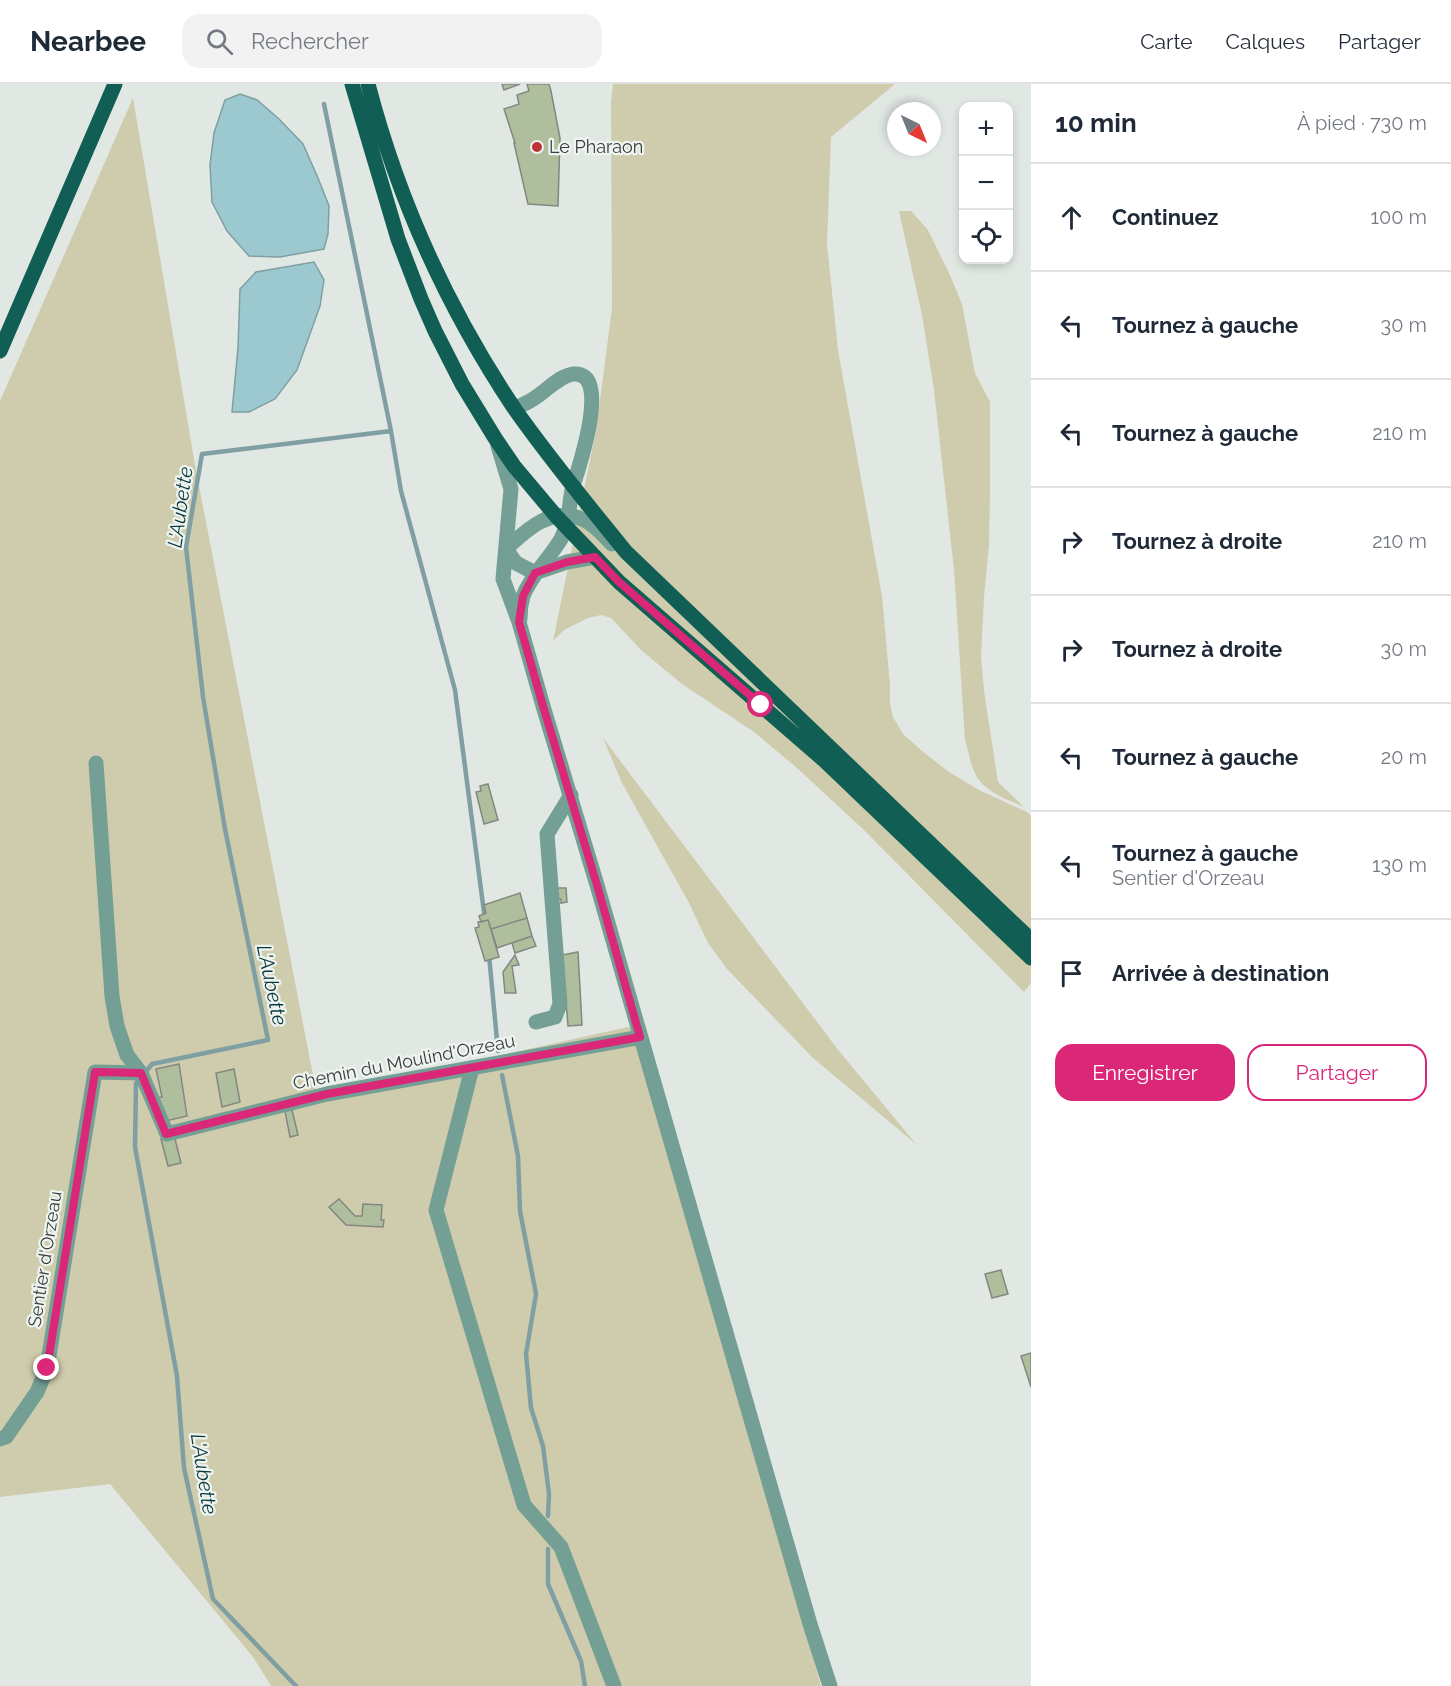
<!DOCTYPE html>
<html lang="fr">
<meta charset="utf-8">
<style>
:root{--surface:#fff;--page:#f2f2f3;--text:#1f2937;--muted:#747a83;--line:#e0e1e3;--accent:#db2777}
body{margin:0;font-family:Raleway,sans-serif;background:var(--page);color:var(--text)}
.controls{position:absolute;right:18px;top:18px;display:grid;overflow:hidden;border-radius:12px;box-shadow:0 3px 9px #0003}
.controls button{width:54px;height:54px;display:grid;place-items:center;padding:0;border:0;border-bottom:2px solid var(--line);background:var(--surface);color:var(--text);font:30px sans-serif}
.compass{position:absolute;left:887px;top:18px;width:54px;height:54px;border-radius:50%;background:var(--surface);box-shadow:0 3px 9px #0003;rotate:137deg}
.stop{position:absolute;width:18px;height:18px;margin:-14px;border:4px solid #db2777;border-radius:50%;background:#fff}
.stop.end{background:#db2777;border-color:#fff;box-shadow:0 2px 6px #0008}
.list{margin:0;padding:0;list-style:none}
h2{display:flex;justify-content:space-between;align-items:center;height:78px;margin:0;padding:0 24px;font-size:26px}
h2 small{font-size:20px;font-weight:400;color:var(--muted)}
.list li{display:grid;grid-template-columns:39px 1fr auto;gap:18px;align-items:center;box-sizing:border-box;height:108px;padding:0 24px;border-top:2px solid var(--line)}
.list b{display:block;font-size:22px;white-space:nowrap}
.list p{margin:0;font-size:20px;white-space:nowrap;color:var(--muted)}
.list em{font-size:20px;font-style:normal;color:var(--muted)}
.actions{display:flex;gap:12px;padding:18px 24px}
.actions a{flex:1;padding:14px 0;border:2px solid var(--accent);border-radius:18px;text-align:center;font-size:21px;color:var(--accent)}
.actions .main{background:var(--accent);color:#fff}
.icon{flex:none;width:33px;height:33px;fill:none;stroke:currentColor;stroke-width:2;stroke-linecap:round;stroke-linejoin:round}
.map{position:relative;flex:none;width:1031px;height:1602px;overflow:hidden}
header{display:flex;align-items:center;gap:36px;box-sizing:border-box;height:84px;padding:0 30px;background:var(--surface);border-bottom:2px solid var(--line)}
header strong{font-size:28px}
nav{display:flex;gap:33px;margin-inline-start:auto;font-size:21px}
.search{width:420px;height:54px;background:var(--page);display:flex;align-items:center;gap:15px;box-sizing:border-box;padding:0 21px;border-radius:18px;color:var(--muted);font-size:22px}
main{display:flex}
aside{flex:1;background:var(--surface)}
.map>svg:first-child{display:block}
.green{fill:#cfccad}
.water{fill:#9cc9cf;stroke:#7f9fa3;stroke-width:1.5}
.lines{fill:none;stroke-linecap:round;stroke-linejoin:round}
.stream{stroke:#7f9fa3;stroke-width:4.5}
.building{fill:#afbf9e;stroke:#848781;stroke-width:1.5}
.minor{stroke:#739f95;stroke-width:15}
.major{stroke:#115f54;stroke-width:15}
.route{stroke:#db2777;stroke-width:8}
.poi-dot{fill:#c03136;stroke:#eef5f0;stroke-width:2}
.labels{text-anchor:middle;stroke-width:4.5;stroke-linejoin:round;paint-order:stroke}
.poi-label{font-size:18px;fill:#3a3d3b;stroke:#eef5f0;text-anchor:start}
.street-label{font-size:18px;fill:#3a3d3b;stroke:#eef5f0}
.water-label{font-size:20px;font-style:italic;fill:#0a373c;stroke:#eef5f0}
</style>
<header>
<strong>Nearbee</strong>
<div class="search"><svg class="icon" aria-label="search" viewBox="0 0 24 24"><circle cx="10" cy="10" r="6"/><path d="M15 15l6 6"/></svg>Rechercher</div>
<nav><a>Carte</a><a>Calques</a><a>Partager</a></nav>
</header>
<main>
<div class="map">
<svg width="1031" height="1602" viewBox="0 0 1031 1602">
<rect width="100%" height="100%" fill="#e1e8e3"/>
<path class="green" d="M613,0H895L831,53L827,160L838,266L882,512L890,601V620L893,633L903,650L922,667L949,688L979,706L1027,728L1031,732V899L1024,908L864,746L797,684L754,648L682,600L642,567L611,534L601,531L588,534L564,546L553,557L596,347L612,224L611,18Z
M133,14L195,381L317,1012L637,941L821,1602H271L253,1573L110,1400L0,1413V317Z
M899,127H911L928,146L950,191L962,220L975,289L990,318V410L989,461L984,513L981,572L984,607L998,698L1024,723C1009,716 990,710 979,696C971,686 969,668 965,656L954,486L934,306L922,231Z
M603,654L839,967L916,1060L813,974L727,885L708,859L689,819L622,699Z"/>
<path class="water" d="M240,10L257,16L279,35L303,60L318,94L329,122L328,150L324,165L280,173L249,172L227,147L212,118L210,81L214,49L225,16Z
M314,178L324,196L320,222L297,286L275,315L249,328H232L238,264L240,205L256,188Z"/>
<g class="lines">
<path class="stream" d="M324,20L391,347L401,407L455,606L485,836
M489,871L498,967
M145,989L152,980L268,956L225,745L203,613L186,463L202,370L391,347
M502,991L518,1072L520,1127L536,1210L526,1270L531,1324L543,1362L549,1410L548,1432
M139,996L136,999L135,1063L177,1292L184,1384L213,1515L296,1602
M548,1465V1500L581,1577L585,1602"/>
</g>
<path class="building" d="M502,0H520L504,6Z
M527,0H549L551,7L560,54L558,122L528,120L514,59H515L504,25L519,20L517,11L529,7Z
M488,700L498,736L484,740L476,708L481,707L480,702Z
M556,804H566L567,818L561,819V815L557,816Z
M520,809L527,834L491,845L488,836L481,838L479,832L486,829L484,821Z
M527,834L532,852L497,864L491,845Z
M488,836L499,873L485,877L475,844L479,843L478,838Z
M532,852L536,862L515,869L512,859Z
M578,868L582,941L568,942L562,871Z
M515,871L519,881L512,882L516,909H505L503,888Z
M179,980L187,1032L166,1037L155,1014L162,1013L156,985Z
M234,985L240,1018L222,1023L216,989Z
M292,1026L298,1051L290,1053L285,1027Z
M174,1051L181,1079L168,1082L161,1055Z
M339,1115L355,1132H362L363,1120L382,1121L381,1136H384L383,1143L346,1141L329,1123Z
M1001,1186L1008,1210L992,1214L985,1190Z
M1031,1269V1303L1021,1272Z"/>
<g class="lines">
<path class="minor" d="M515,324C523,321 531,317 539,311C549,304 561,291 574,290C612,287 578,386 573,402C568,421 571,436 561,455C549,475 532,490 523,512C521,519 520,527 520,535
M498,362L511,405L503,495L519,538L543,622L597,801L810,1540L830,1602
M595,473L567,478L535,489L516,479L506,465C527,445 553,421 584,436C595,441 604,452 612,460
M96,679L112,912L117,942L127,971L141,989
M536,938L555,933L560,920L547,750L571,711
M472,984L436,1126L524,1421L561,1463L614,1602
M0,1355L6,1353L37,1308L47,1284L95,988L141,989L167,1050L327,1010L641,953"/>
<path class="major" d="M352,0L398,155L421,215L435,247L462,300L495,354L514,382L556,432L619,498L825,677L1031,874
M368,0C398,115 448,225 514,324C549,374 588,421 626,468L1031,856
M0,267L115,0"/>
</g>
<g class="lines">
<path class="route" d="M47,1284L95,988L141,989L166,1050L327,1010L640,953L597,801L543,622L519,538L523,512L535,489L567,478L595,473L619,498L761,621"/>
</g>
<circle class="poi-dot" cx="537" cy="63" r="6"/>
<g class="labels">
<g class="poi-label">
<text x="549" y="69">Le Pharaon</text>
</g>
<g class="street-label">
<text transform="translate(404 978) rotate(-11)" y="6">Chemin du Moulind'Orzeau</text>
<text transform="translate(45 1175) rotate(-81)" y="6">Sentier d'Orzeau</text>
</g>
<g class="water-label">
<text transform="translate(180 423) rotate(-82)" y="7">L'Aubette</text>
<text transform="translate(272 901) rotate(78)" y="7">L'Aubette</text>
<text transform="translate(204 1390) rotate(81)" y="7">L'Aubette</text>
</g>
</g>
</svg>
<div class="controls">
<button>+</button>
<button>−</button>
<button><svg class="icon" aria-label="locate" viewBox="0 0 24 24"><circle cx="12" cy="12" r="6"/><path d="M12 2v4M12 18v4M2 12h4M18 12h4"/></svg></button>
</div>
<svg class="compass" viewBox="-18 -18 36 36"><path d="M0-13l5 13h-10z" fill="#e53935"/><path d="M0 13l5-13h-10z" fill="#747a83"/></svg>
<div class="stop" style="left:761px;top:621px"></div>
<div class="stop end" style="left:47px;top:1284px"></div>
</div>
<aside>
<h2>10 min<small>À pied · 730 m</small></h2>
<ul class="list">
<li><svg class="icon" aria-label="ahead" viewBox="0 0 24 24"><path d="M12 20V5M6 11l6-6 6 6"/></svg><div><b>Continuez</b></div><em>100 m</em></li>
<li><svg class="icon" aria-label="left" viewBox="0 0 24 24"><path d="M17 20v-9H6M10 6l-5 5 5 5"/></svg><div><b>Tournez à gauche</b></div><em>30 m</em></li>
<li><svg class="icon" aria-label="left" viewBox="0 0 24 24"><path d="M17 20v-9H6M10 6l-5 5 5 5"/></svg><div><b>Tournez à gauche</b></div><em>210 m</em></li>
<li><svg class="icon" aria-label="right" viewBox="0 0 24 24"><path d="M7 20v-9h11M14 6l5 5-5 5"/></svg><div><b>Tournez à droite</b></div><em>210 m</em></li>
<li><svg class="icon" aria-label="right" viewBox="0 0 24 24"><path d="M7 20v-9h11M14 6l5 5-5 5"/></svg><div><b>Tournez à droite</b></div><em>30 m</em></li>
<li><svg class="icon" aria-label="left" viewBox="0 0 24 24"><path d="M17 20v-9H6M10 6l-5 5 5 5"/></svg><div><b>Tournez à gauche</b></div><em>20 m</em></li>
<li><svg class="icon" aria-label="left" viewBox="0 0 24 24"><path d="M17 20v-9H6M10 6l-5 5 5 5"/></svg><div><b>Tournez à gauche</b><p>Sentier d'Orzeau</p></div><em>130 m</em></li>
<li><svg class="icon" aria-label="arrive" viewBox="0 0 24 24"><path d="M6 21V4h12l-3 4 3 4H6"/></svg><div><b>Arrivée à destination</b></div></li>
</ul>
<div class="actions"><a class="main">Enregistrer</a><a>Partager</a></div>
</aside>
</main>
